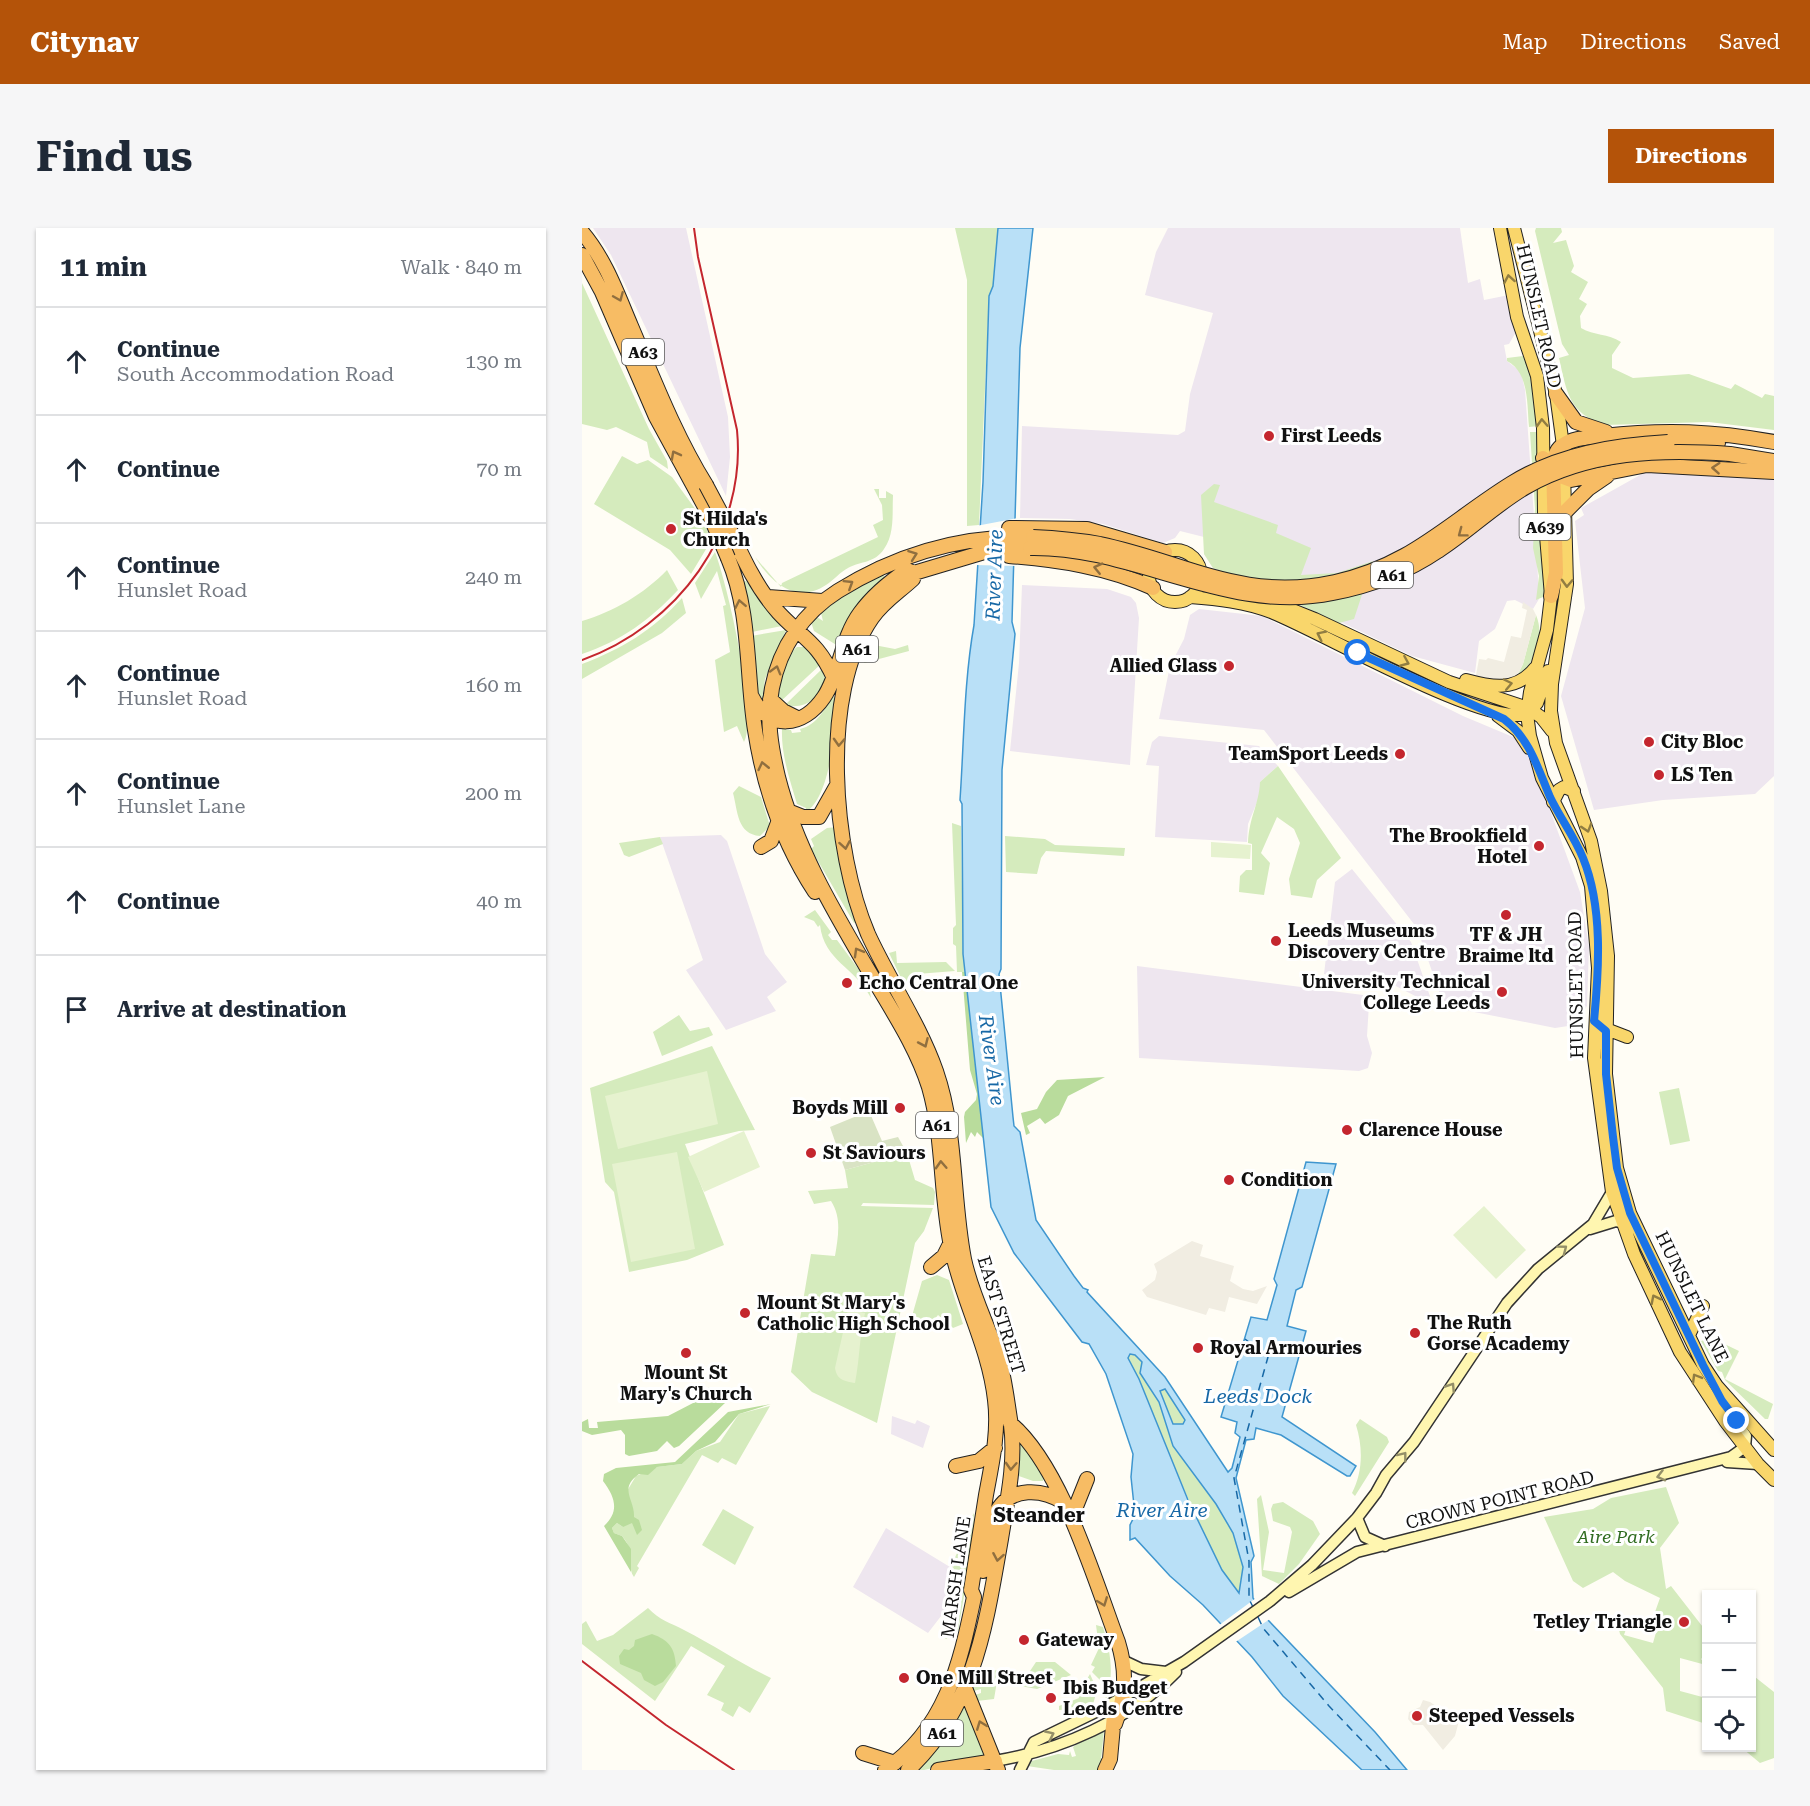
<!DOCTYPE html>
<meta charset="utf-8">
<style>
:root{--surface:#fff;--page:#f6f6f7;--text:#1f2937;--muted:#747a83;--line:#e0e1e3;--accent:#b45309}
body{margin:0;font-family:"Roboto Serif",serif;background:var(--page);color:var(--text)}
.controls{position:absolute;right:18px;bottom:18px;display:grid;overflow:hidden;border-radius:0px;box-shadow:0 2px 4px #0004}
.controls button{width:54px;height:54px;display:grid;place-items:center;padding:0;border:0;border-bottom:2px solid var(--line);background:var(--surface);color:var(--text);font:30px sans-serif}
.stop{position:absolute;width:18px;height:18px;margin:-14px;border:4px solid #1a73e8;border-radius:50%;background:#fff}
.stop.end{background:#1a73e8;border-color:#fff;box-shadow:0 2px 6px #0008}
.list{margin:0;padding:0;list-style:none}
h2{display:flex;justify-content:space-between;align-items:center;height:78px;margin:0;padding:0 24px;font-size:26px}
h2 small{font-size:20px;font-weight:400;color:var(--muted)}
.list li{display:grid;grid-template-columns:39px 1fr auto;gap:18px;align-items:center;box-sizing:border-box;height:108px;padding:0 24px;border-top:2px solid var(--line)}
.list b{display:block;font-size:22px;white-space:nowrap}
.list p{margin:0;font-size:20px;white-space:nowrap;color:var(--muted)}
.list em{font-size:20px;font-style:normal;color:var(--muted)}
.icon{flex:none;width:33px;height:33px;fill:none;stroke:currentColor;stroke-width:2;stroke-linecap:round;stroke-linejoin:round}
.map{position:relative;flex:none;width:1192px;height:1542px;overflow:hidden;border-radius:0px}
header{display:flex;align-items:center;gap:36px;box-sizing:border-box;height:84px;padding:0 30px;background:var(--accent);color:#fff}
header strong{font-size:28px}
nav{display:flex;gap:33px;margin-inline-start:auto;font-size:21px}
.intro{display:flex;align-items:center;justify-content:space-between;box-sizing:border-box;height:144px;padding:0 36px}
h1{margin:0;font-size:42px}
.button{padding:15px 27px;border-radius:0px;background:var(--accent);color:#fff;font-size:21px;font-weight:700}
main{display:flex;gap:36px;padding:0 36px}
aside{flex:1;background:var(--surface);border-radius:0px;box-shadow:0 2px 4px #0004}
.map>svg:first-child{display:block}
.industrial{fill:#eee6ef}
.green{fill:#d5ebbd}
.forest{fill:#b9dc9c}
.cemetery{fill:#d9e3c4}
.pitch{fill:#e6f2cf}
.plaza{fill:#f1ede2}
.water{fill:#b9e0f7;stroke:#3f96cf;stroke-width:1.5;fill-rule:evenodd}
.pier{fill:#fffdf5}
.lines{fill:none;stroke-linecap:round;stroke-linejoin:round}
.ferry{stroke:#1768a6;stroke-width:1.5;stroke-dasharray:8 6;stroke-linecap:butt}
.secondary-casing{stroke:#333;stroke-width:13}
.primary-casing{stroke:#222;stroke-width:14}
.trunk-casing{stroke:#222;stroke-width:16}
.secondary{stroke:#fff6b0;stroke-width:10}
.primary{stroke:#f9d66b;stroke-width:12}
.trunk{stroke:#f7bc64;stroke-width:14}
.rail{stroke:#c4262e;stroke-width:2}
.trunk-bridge-casing{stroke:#222;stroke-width:16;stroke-linecap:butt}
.trunk-bridge{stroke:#f7bc64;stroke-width:14}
.oneway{stroke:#917d42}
.oneway2{stroke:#906f3f}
.oneway3{stroke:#948f68}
.route{stroke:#1a73e8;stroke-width:8}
.poi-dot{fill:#c4262e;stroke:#fff;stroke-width:2}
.labels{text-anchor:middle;stroke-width:6;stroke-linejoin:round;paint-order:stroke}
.shield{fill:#fff;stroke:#585858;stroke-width:1.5}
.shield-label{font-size:16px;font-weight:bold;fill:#111}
.street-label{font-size:18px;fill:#111;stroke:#fff}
.poi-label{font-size:18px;font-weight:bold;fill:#111;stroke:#fff;text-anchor:start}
.park-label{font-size:18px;font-style:italic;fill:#2f6b1f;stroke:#fff}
.water-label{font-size:20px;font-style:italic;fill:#1768a6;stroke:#fff}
.neighbourhood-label{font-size:20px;font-weight:bold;fill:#111;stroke:#fff}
</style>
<header>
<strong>Citynav</strong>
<nav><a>Map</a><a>Directions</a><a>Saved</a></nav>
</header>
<div class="intro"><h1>Find us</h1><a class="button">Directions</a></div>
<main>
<aside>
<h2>11 min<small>Walk · 840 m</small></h2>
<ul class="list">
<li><svg class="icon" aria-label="ahead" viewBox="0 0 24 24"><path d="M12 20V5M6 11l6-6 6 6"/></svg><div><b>Continue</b><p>South Accommodation Road</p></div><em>130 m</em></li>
<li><svg class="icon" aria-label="ahead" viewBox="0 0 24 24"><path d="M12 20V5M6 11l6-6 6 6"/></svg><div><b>Continue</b></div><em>70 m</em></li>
<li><svg class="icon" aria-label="ahead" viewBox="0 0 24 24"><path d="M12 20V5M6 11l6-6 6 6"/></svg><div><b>Continue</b><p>Hunslet Road</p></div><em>240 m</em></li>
<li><svg class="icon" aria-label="ahead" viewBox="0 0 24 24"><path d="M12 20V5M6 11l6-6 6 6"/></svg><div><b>Continue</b><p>Hunslet Road</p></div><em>160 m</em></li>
<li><svg class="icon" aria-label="ahead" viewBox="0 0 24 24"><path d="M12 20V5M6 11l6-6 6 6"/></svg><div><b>Continue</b><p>Hunslet Lane</p></div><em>200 m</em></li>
<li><svg class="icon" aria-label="ahead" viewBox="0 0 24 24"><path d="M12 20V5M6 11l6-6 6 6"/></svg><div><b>Continue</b></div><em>40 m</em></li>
<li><svg class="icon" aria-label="arrive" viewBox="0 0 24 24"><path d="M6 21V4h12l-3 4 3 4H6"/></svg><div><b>Arrive at destination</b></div></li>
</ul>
</aside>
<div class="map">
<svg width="1192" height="1542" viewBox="0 0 1192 1542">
<rect width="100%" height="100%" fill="#fffdf5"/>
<path class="industrial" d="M11,0H104L146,189L148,229L144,268L29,27Z
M586,0H878L886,55L898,51L902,72L927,67L934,104L927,116L922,117L925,133L939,144L943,162L952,289L950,301L955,330L957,371L951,381L933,372L925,373L913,401L897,413L893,445L830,428L702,367L631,340L622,326V309L598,303L593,310L581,315L521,296L488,291L438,290L440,198L596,207L603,203L608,166L631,85L563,67L574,24Z
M1067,242L1192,247V548L1173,566L1081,572L1012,582L979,468L1003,380L993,293L1002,287L999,280Z
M440,357L525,361L549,369L554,375L557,390L548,537L428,523L437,435Z
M617,381L680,388L881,488L943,514L998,664L1007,719L1005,778L998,790L986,798L973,800L862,778L835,700L682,502L577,491L588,438L602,411L608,387Z
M577,508L677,518L696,538L678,554V567L666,596L665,614L573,609L577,538L564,537L570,514Z
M139,607L145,613L183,726L205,754L185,769L194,783L144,802L104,742L121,732L78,609Z
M770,641L829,714L850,774H845L804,753L742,746L753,654Z
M555,738L781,767L787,776L785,808L790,825L786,840L777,843L557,830Z
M310,1188L333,1196L335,1192L348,1198L341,1220L309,1206Z
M304,1300L368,1339L366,1379L346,1405L271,1359Z"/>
<path class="green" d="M373,0H416L411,58L407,69L397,297L385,298V52Z
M954,0H979L980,4L971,15L984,12L992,38L989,44L1006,54L997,71L1005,76L998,88L999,100C1012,108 1026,105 1039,114L1030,127V140L1051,150L1107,146L1149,161L1153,156L1180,170L1183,166L1192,168V202L1127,194L1023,197C986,185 985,164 977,130L987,127L980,116L953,3Z
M0,55L67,201L85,233L86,241L68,229L65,214L34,199L25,202L0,196Z
M941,128L948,139L957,198L947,199C945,176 947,144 925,133V130Z
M948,204H957L963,364L961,369L954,372L957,348L951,320L953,281Z
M40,228L55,236L66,232L90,249L122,293L129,313L109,346L88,322L12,276Z
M632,256L638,257L632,274L696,297L694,305L729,320L719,347L755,345L791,333L772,391L757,395L673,356L631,340L622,326L619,267Z
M292,261H297V270H304V263L311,267C310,285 313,306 302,321C293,335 279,333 266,340C258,344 252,352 244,357C214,377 188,354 173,329L199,359L200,355L296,309L291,297L301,292L300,277Z
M133,324C145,355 176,488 162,514L155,498L142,504L133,432L148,424L141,378L144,377L135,343L119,371L113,355Z
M85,342L96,362C68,392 39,413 0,426V393C31,384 62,366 85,342Z
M301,346L303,350L256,418L232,403L229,394L235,389L241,393L239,385L268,363Z
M164,353L200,398L170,404L160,354Z
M100,370L104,385L80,405L0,451V436C40,421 71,402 100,370Z
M954,387C963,408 954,436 935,448L941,436Z
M204,402L183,451L180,476L175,467L169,408Z
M292,417L313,421L326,417L327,423L282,435L286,422Z
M215,419H224L239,436L198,474C191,460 203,428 215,419Z
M241,440L246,451C238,470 223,482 203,477Z
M252,468C255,496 249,568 224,584V580L215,576C208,552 199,527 200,501L209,502L210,505L219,504L218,501C236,497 242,480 252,468Z
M696,538L759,630L735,652L730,670L709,667L707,651L718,615L712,601L695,589L679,625L688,635L682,667L657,664L658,648L664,642H670V616L666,615C667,589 677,577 678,554Z
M157,558L179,569L188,598L178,608C155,606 156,584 151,565Z
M370,595L379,598L381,726L384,744H375L374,718L371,716V700L374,697Z
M255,599L277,693L272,695L229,621L232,618L229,611L245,600Z
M423,608L463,611L473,617L543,620L542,628L464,623L459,630L455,646L424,644Z
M78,609L81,616L47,629L42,627L37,615Z
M233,682L249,704L246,707L250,712H255L286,754L289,770C273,739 242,733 238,697L236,699L232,693L222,689Z
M314,723L315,735L364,734L373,743L335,746L323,758L307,725Z
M97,787L108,803L127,799L131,807L80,828L71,804Z
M130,818L173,902L157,903L103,916L142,1017L105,1032L47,1044L32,964L23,954L8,860Z
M1097,860L1108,913L1088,917L1077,864Z
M325,925L333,952L351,960L353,964L352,977L281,975L279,978L351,980L342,1003L333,1015L295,1195L230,1164L209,1144L229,1026L253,1028C256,1009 260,990 249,973L232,976L226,963L266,960L263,942Z
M355,1047L367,1052L381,1096L371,1100L356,1087L348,1097L336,1095L330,1088L340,1053Z
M1130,1110L1157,1123L1143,1151L1191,1176L1186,1191H1183L1143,1152L1140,1144L1136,1143L1119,1113Z
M547,1126L553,1127L560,1134L558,1145L577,1174L591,1218L634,1276L651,1305L661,1339L657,1365C641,1351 633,1328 624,1309C595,1250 574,1189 546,1130Z
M582,1160L603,1192L601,1196H591L578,1163Z
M188,1178L154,1237L140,1230L136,1235L120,1227L55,1338L57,1340L52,1349C44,1338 55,1325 40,1308L32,1305L30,1300L35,1295L41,1299L45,1263L54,1248L75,1239L100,1236L114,1223L138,1214L157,1186Z
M778,1191L805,1209L807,1214L773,1268L770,1265C781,1244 781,1219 774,1197Z
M435,1208L462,1250L461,1253H451L434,1247Z
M1084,1259L1097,1295L1078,1320L1084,1361L1089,1358L1124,1403V1426L1119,1431L1124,1437L1098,1430V1463L1124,1470V1496L1084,1483L1081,1460L1038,1406L1036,1398L1044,1401L1042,1407L1071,1415L1075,1401L1068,1398L1078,1370L1043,1353L1031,1344L1001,1360L991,1353L962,1289L1011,1281L1029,1270Z
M679,1267L687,1304L681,1342L702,1345L710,1304L708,1299L691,1293L689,1281L691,1276L701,1274L731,1293L738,1306L717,1336L697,1356L680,1348L675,1271Z
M141,1281L172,1299L153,1337L120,1317Z
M392,1285L391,1315L376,1403L364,1411L362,1409L377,1385L373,1382L376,1376L371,1373L366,1379C367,1347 367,1330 389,1306L388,1292Z
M66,1380C77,1392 89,1395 102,1402C133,1418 158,1435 189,1450L168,1485L157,1478L151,1489L139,1482L142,1475L125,1467L143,1438L109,1418L73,1473L0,1416V1396L4,1393L15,1413L31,1407Z
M514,1397L521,1399C528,1421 533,1448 524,1471L521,1455L510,1444L513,1439L509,1437L517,1420Z
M454,1434H473L489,1447L455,1461L438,1458Z
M417,1442L412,1471L395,1473L393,1467L399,1465V1461L392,1463L391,1460L397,1444Z
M508,1446L515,1462L510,1480L477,1482V1478L497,1470L496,1466Z
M1173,1449L1192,1464V1530L1178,1535L1160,1520H1170V1450Z
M383,1474L401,1521V1529L342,1542H330Z
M522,1502L518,1542H472L445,1538L446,1534L476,1526L487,1527L488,1523L490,1529L494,1528L491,1519L509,1506Z"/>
<path class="forest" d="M380,744H384L402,906L401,910L395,904L393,909L389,904L384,915L382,889L383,884L394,872L395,866L388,842Z
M523,849L486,868L477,887L463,896L458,890L445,898L448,905L444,907L439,885L455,881L464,864L475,852Z
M127,1159L143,1175L97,1218L92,1220L85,1213L75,1223L47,1228L43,1226V1207L39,1202L10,1207L0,1203V1194L6,1191L7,1200H16L15,1194L86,1188L113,1174Z
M189,1176L157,1186L133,1214L114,1223L100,1236L75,1239L66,1247L57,1246C36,1261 53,1271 52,1289L57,1292L60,1302L55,1307L50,1295L41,1299L35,1295L30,1300L32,1305L40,1308L49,1321V1344L22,1298C38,1283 33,1269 21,1253L22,1246L34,1240L93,1234L146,1184Z
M70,1406C87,1412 93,1420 94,1438L81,1454L73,1458L62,1452L59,1445L38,1436L37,1428L42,1421L47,1422L52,1418L53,1412Z"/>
<path class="cemetery" d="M287,883L300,913L316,909L325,925L263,942L248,899Z"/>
<path class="pitch" d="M629,614L669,617L668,631L629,629Z
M125,843L136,896L36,921L23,868Z
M162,903L178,939L122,964L106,929Z
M95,924L113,1021L49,1034L30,936Z
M902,978L944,1022L914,1051L871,1007Z
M266,1082L283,1085C277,1110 278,1130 273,1155C262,1153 255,1152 253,1140Z"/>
<path class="plaza" d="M941,374L951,381L954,387L941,436L935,448L938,454L898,450L894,447L897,431L904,432L906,430L922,434L929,408L939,410L945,382L940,380Z
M610,1013L621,1017L618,1028L652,1038L648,1053L661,1061L671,1063L685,1058L675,1076L647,1069L643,1084L627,1080L624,1087L565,1069L560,1062L573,1052L575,1044L572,1036Z
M841,1472L848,1474L863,1484L878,1489L873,1508L861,1522L841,1497H831L826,1491L827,1484L838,1479Z"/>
<path class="water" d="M416,0H451L438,120L430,394L433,406L420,542L419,741L417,746L431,889L432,898L438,904L454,992L492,1048L501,1060L506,1062L505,1064L583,1149L646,1244L650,1240L658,1209L653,1205L655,1194L639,1189L669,1089L685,1092L695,1057L692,1051L724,934L754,936L720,1059L714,1062L705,1098L724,1103L700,1189L774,1238L768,1248H765L699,1207L674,1200L672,1211L664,1212L654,1250L672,1328L669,1334L671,1370L686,1392L793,1504L825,1542H780L701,1468L670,1429L621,1377L588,1348L553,1310L548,1312V1297L553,1287L549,1249L551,1226L524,1146L507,1116L500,1114L432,1025L409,979L381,726L380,576L378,572C382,514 382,453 392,397L401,254L407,68L411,58ZM548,1126L553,1127L560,1134L558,1145L577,1174L591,1218L634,1276L651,1305L661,1339L657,1365L640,1342L606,1272L557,1151L546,1130ZM583,1161L603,1192L601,1196H591L578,1163Z"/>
<path class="pier" d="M436,290L435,338L393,337L394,298Z
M674,1370L688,1391L652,1415L636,1398Z"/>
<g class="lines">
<path class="ferry" d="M663,1111L686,1129L652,1250L667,1333V1371L671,1379
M676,1389L681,1400L747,1478L808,1542"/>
<defs>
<path id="secondary" d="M1008,1001L1034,993L1048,996
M1145,1234L1176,1236
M775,1290L783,1309L803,1318
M707,1364L775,1324L1149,1229L1163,1219L1164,1208L1140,1173L1135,1159
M542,1433L559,1441L584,1444
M413,1533C479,1522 546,1493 594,1444
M438,1542L452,1514L520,1481L602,1434L688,1373L730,1337L775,1290L794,1265L804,1247L832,1214L925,1075L956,1041L1011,996L1030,964"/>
<path id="primary" d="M918,0L935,89L955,148L961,200L962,284L969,368L965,402L948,464L945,486L948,508L960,550L1000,629L1009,658L1016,740L1012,830L1030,964L1052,1026L1098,1124L1143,1193L1176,1236L1192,1252
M932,0L974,166L982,225
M982,243L985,356L970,456L969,483L974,515L1009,613L1019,663L1026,728L1024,846L1035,940L1048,985L1121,1137L1135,1158L1192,1222
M567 348a26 26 0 1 1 52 0a26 26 0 1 1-52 0Z
M608,369C635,371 664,374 689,384C738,403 903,499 945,486
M678,369L733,391L867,454L946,480L959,489L970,503
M884,452C910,459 934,464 953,440
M946,486L955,475L966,443
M916,488L936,503L947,520
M971,574L977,562L982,559L992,563
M1019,799L1045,809
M1108,1105L1121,1078"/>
<path id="trunk" d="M0,4C23,31 35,65 49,98C72,152 93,207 124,257
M0,27L20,64L74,189L129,290
M974,166L994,194L1024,204
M1086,214L1136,215
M1148,226L1192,233
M961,230L970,245L989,252L1065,237L1192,244
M983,284L1006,261L1025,248
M427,300L505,301L583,324
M149,304C162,332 175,360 196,384C221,411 235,413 252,450
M427,328C477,332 525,339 571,360
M146,330C169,384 164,446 173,502C182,561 201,615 233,664
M969,368L974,345L971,237C972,229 974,221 981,217C993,209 1008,210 1021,208C1083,201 1131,203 1192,214
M186,369L240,373
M170,469C187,503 221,500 242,469C258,445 259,411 278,385C291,367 307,354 325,342L332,345L409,322L448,320
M188,471L201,483L215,490
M206,583L221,589H237L254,559
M179,619L189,613L197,592
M349,1039L362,1028L368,1016
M428,1195C479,1237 513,1353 536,1414C545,1443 544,1467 533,1496
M374,1238L397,1233L413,1220
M492,1294L493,1281L505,1251
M401,1343C405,1324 406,1300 415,1283C429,1258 461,1261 481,1274
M381,1455L416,1542
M281,1525L313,1535
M303,1542C363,1501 378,1437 392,1369L389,1362C394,1330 399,1299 404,1267C410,1235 417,1204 413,1172C407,1118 379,1070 369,1018C358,965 362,911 347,859C334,818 310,783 288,745C251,682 214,620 196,549C189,519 184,491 190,460C198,419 221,385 256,363C315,326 381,307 451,309
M326,1542C393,1480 404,1396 419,1311C425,1273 434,1235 429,1197C425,1174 423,1150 416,1128C405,1095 389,1065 382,1031C370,969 375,904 354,843C337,795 307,752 286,706C251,624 237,466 290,390C301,374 317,364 331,351L332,345
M356,1542L413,1533
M523,1542L528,1531L532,1487"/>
</defs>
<use href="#secondary" class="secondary-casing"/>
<use href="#primary" class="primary-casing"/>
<use href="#trunk" class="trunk-casing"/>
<use href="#secondary" class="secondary"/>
<use href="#primary" class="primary"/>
<use href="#trunk" class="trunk"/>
<path class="rail" d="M0,432C95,398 165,305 155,202L116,29L112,0
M0,1433L84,1497L152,1542"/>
<defs>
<path id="trunk-bridge" d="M124,257L149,304
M129,290L146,330
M451,309C473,310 496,312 518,316C604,334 660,374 753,354C830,337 867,294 930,255C977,226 1032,217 1086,214
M448,320C553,318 645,387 751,365C788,358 825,344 856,323C887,303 913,277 944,259C1007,223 1079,221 1148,226"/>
</defs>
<use href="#trunk-bridge" class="trunk-bridge-casing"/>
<use href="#trunk-bridge" class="trunk-bridge"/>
</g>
<defs><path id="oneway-chevron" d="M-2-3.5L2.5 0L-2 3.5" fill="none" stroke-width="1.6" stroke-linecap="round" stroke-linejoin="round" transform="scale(1.5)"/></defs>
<g class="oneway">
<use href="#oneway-chevron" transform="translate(927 51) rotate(-100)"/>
<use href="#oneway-chevron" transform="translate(960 195) rotate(-93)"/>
<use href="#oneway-chevron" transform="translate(985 355) rotate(92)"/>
<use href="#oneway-chevron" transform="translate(739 407) rotate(-154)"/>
<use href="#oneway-chevron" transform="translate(823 434) rotate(23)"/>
<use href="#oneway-chevron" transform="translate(926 456) rotate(-12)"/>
<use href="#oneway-chevron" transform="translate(1005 600) rotate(73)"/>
<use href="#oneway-chevron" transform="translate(1073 1071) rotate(-117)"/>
<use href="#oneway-chevron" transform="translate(1114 1150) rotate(-120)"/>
</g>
<g class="oneway2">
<use href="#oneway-chevron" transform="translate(37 69) rotate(67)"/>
<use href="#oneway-chevron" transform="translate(93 227) rotate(-118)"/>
<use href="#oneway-chevron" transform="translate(1134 240) rotate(-176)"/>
<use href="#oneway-chevron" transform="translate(880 305) rotate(143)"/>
<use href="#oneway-chevron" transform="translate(331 327) rotate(-20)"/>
<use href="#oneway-chevron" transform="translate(516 340) rotate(-167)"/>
<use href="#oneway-chevron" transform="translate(267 356) rotate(-32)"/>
<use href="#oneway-chevron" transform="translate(158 376) rotate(-101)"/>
<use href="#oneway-chevron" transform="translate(194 442) rotate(-74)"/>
<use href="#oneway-chevron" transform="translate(257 514) rotate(93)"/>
<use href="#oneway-chevron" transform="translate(181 538) rotate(-103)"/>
<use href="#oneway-chevron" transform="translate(263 617) rotate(80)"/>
<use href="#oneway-chevron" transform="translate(276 724) rotate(-120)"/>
<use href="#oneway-chevron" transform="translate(342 815) rotate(66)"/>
<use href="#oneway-chevron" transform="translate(359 937) rotate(-93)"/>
<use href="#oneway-chevron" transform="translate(429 1238) rotate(93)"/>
<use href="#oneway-chevron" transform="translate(416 1329) rotate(100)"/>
<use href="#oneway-chevron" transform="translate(521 1374) rotate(69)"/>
<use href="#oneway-chevron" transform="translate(399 1497) rotate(-111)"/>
</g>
<g class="oneway3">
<use href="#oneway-chevron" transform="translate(981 1021) rotate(-37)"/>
<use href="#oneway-chevron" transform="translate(869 1159) rotate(-57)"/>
<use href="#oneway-chevron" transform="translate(821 1228) rotate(-52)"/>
<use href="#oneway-chevron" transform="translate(1079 1248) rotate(166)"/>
<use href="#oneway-chevron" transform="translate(468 1507) rotate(-25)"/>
</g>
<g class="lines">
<path class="route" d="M776,425L922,491C948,511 956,541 968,569C978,590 992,608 1001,630C1021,679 1017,741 1012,793L1024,803V846L1031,909L1035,940L1048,985L1121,1137L1140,1173L1155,1193"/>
</g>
<g class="poi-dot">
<circle cx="687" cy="208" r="6"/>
<circle cx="89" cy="301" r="6"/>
<circle cx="647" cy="438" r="6"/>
<circle cx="1067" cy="514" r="6"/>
<circle cx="818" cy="526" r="6"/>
<circle cx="1077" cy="547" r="6"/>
<circle cx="957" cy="618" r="6"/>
<circle cx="924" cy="687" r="6"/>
<circle cx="694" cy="713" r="6"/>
<circle cx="265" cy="755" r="6"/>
<circle cx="920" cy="764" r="6"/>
<circle cx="318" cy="880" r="6"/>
<circle cx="765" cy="902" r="6"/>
<circle cx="229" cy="925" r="6"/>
<circle cx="647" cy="952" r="6"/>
<circle cx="163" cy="1085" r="6"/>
<circle cx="833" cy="1105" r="6"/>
<circle cx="616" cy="1120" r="6"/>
<circle cx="104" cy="1125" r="6"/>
<circle cx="1102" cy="1394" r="6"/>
<circle cx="442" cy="1412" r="6"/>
<circle cx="322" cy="1450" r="6"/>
<circle cx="469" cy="1470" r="6"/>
<circle cx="835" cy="1488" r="6"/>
</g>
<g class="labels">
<g class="shield">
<rect x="40" y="111" width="42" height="26" rx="4.5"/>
<rect x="937.5" y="286" width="51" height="26" rx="4.5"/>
<rect x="789" y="334" width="42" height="26" rx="4.5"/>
<rect x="254" y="408" width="42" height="26" rx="4.5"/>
<rect x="334" y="884" width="42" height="26" rx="4.5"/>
<rect x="339" y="1492" width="42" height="26" rx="4.5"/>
</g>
<g class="shield-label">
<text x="61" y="130">A63</text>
<text x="963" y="305">A639</text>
<text x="810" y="353">A61</text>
<text x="275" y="427">A61</text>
<text x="355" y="903">A61</text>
<text x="360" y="1511">A61</text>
</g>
<g class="street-label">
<text transform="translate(957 88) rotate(77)" y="6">HUNSLET ROAD</text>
<text transform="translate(994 757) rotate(-91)" y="6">HUNSLET ROAD</text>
<text transform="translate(1110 1069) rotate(64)" y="6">HUNSLET LANE</text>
<text transform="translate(419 1087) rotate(73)" y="6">EAST STREET</text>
<text transform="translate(918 1272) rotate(-14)" y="6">CROWN POINT ROAD</text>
<text transform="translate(374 1349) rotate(-82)" y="6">MARSH LANE</text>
</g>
<g class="poi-label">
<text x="699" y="214">First Leeds</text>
<text x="101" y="297">St Hilda's<tspan x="101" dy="21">Church</tspan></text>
<text x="635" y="444" text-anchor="end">Allied Glass</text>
<text x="1079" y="520">City Bloc</text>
<text x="806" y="532" text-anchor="end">TeamSport Leeds</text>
<text x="1089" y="553">LS Ten</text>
<text x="945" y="614" text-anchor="end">The Brookfield<tspan x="945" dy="21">Hotel</tspan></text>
<text x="706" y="709">Leeds Museums<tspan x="706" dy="21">Discovery Centre</tspan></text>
<text x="924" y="713" text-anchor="middle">TF &amp; JH<tspan x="924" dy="21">Braime ltd</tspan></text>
<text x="908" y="760" text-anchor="end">University Technical<tspan x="908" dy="21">College Leeds</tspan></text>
<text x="277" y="761">Echo Central One</text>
<text x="306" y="886" text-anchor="end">Boyds Mill</text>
<text x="777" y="908">Clarence House</text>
<text x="241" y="931">St Saviours</text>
<text x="659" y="958">Condition</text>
<text x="175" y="1081">Mount St Mary's<tspan x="175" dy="21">Catholic High School</tspan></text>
<text x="845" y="1101">The Ruth<tspan x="845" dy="21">Gorse Academy</tspan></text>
<text x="628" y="1126">Royal Armouries</text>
<text x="104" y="1151" text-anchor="middle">Mount St<tspan x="104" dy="21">Mary's Church</tspan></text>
<text x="1090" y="1400" text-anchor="end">Tetley Triangle</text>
<text x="454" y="1418">Gateway</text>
<text x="334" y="1456">One Mill Street</text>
<text x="481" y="1466">Ibis Budget<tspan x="481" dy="21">Leeds Centre</tspan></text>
<text x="847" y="1494">Steeped Vessels</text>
</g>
<g class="park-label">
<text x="1034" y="1315">Aire Park</text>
</g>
<g class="water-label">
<text transform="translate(412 347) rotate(-88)" y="7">River Aire</text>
<text transform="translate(410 832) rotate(82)" y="7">River Aire</text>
<text x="676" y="1175">Leeds Dock</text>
<text x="580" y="1289">River Aire</text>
</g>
<g class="neighbourhood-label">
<text x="457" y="1294">Steander</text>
</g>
</g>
</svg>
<div class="controls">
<button>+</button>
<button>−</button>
<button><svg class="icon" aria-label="locate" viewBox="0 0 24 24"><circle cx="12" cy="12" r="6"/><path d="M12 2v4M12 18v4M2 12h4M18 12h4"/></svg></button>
</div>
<div class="stop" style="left:776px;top:425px"></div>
<div class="stop end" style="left:1155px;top:1193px"></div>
</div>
</main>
